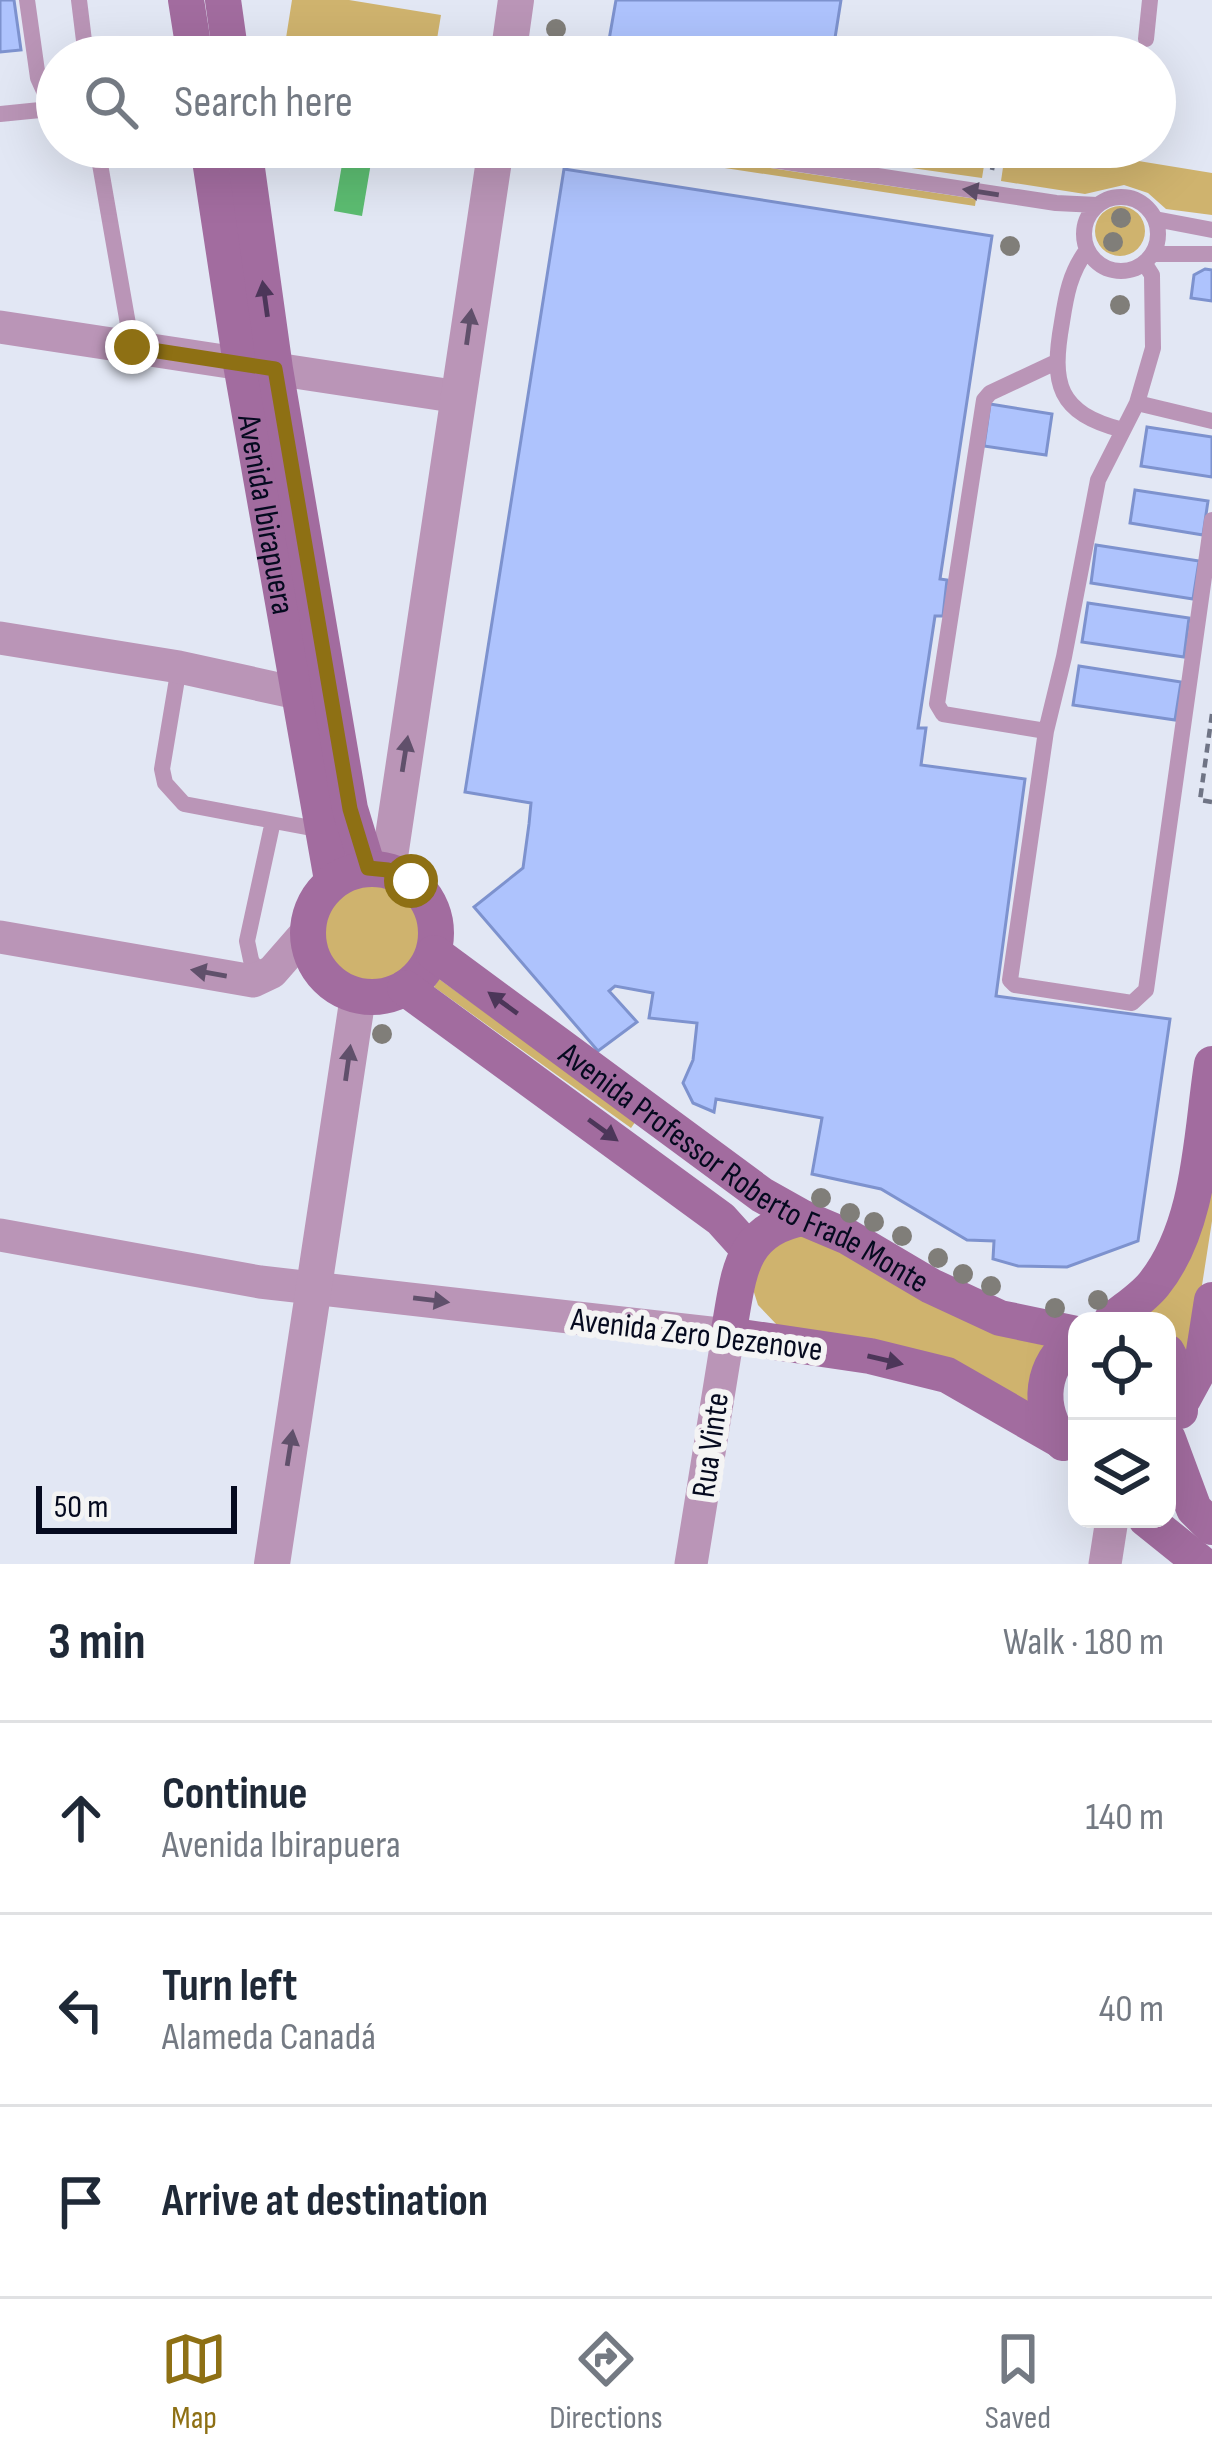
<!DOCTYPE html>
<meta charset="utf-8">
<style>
:root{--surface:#fff;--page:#f6f6f7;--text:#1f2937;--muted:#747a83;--line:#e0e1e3;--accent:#8e7014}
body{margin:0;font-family:"Sofia Sans Condensed",sans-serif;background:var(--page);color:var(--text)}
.controls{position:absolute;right:36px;bottom:36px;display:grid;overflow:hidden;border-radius:24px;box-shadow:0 12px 48px #0002}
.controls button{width:108px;height:108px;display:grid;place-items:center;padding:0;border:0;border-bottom:3px solid var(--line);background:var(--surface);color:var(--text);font:60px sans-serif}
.scale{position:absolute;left:36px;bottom:30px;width:201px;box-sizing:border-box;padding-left:12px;border:6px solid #050a1f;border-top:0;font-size:33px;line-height:42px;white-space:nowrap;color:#050a1f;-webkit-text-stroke:9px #f4f4f4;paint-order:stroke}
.stop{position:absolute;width:36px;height:36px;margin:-27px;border:9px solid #8e7014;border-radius:50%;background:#fff}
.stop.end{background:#8e7014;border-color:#fff;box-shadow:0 3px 12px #0008}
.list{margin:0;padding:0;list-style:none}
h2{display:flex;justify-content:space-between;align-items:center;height:156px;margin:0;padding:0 48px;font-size:51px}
h2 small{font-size:39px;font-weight:400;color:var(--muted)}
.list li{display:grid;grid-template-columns:78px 1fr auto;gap:36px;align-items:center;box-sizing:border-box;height:192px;padding:0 48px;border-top:3px solid var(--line)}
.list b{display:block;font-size:45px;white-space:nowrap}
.list p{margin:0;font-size:39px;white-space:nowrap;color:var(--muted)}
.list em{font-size:39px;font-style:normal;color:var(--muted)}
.icon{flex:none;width:66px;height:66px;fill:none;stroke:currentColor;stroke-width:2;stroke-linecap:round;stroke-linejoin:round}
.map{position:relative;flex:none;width:1212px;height:1564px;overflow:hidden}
.search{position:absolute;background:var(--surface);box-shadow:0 12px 48px #0002;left:36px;right:36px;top:36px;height:132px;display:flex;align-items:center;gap:30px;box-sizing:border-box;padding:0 42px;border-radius:66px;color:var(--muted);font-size:45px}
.sheet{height:732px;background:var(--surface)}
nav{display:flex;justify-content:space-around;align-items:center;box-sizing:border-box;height:168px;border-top:3px solid var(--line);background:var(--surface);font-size:33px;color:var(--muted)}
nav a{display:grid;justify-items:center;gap:6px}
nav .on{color:var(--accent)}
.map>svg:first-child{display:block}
.green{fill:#cfb36e}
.water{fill:#5cbc71}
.building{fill:#aec3fd;stroke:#7d92ce;stroke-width:3}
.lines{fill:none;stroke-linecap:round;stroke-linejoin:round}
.path{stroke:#6f7485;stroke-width:4.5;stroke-dasharray:9 6;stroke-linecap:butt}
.service{stroke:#ba95b7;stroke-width:16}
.minor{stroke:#ba95b7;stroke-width:33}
.tertiary{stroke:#ba95b7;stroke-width:36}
.secondary{stroke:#a26c9f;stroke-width:36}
.tree{fill:#807e79}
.oneway{fill:#60506b}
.oneway2{fill:#4c3659}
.route{stroke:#8e7014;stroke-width:15}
.labels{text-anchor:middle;stroke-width:12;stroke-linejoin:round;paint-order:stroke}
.street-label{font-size:33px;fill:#050a1f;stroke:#f4f4f4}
</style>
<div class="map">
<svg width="1212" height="1564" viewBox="0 0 1212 1564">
<rect width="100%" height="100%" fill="#e2e7f4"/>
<path class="green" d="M292,0H349L441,15L434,57H283Z
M587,147H632L976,199L975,206Z
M857,147H987L982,178L855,160Z
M1006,147H1053L1212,173V215L1166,209L1148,193L1124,185L1085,194L1001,181Z
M1095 231a25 25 0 1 1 50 0a25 25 0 1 1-50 0Z
M320 933a52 52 0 1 1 104 0a52 52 0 1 1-104 0Z
M439,979L636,1121L631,1128L434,987Z
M1212,1165V1221L1191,1356L1167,1328V1321L1145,1315Z
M803,1232L1049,1346L1034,1412L778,1326L758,1305L751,1283L766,1249Z"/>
<path class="water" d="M345,147L373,151L362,216L334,211Z"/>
<path class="building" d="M0,0H14L21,50L0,52Z
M616,0H841L832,57H606Z
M564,169L992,236L940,579L947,580L943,616H935L918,728H926L921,765L1025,779L996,996L1170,1019L1138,1241L1067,1267L1018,1266L993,1259L994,1241L967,1240L881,1189L812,1174L822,1118L716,1099L714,1112L693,1103L683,1083L693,1060L697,1023L649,1018L653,993L615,986L609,991L637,1022L598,1051L474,907L523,868L529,824L531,803L465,792Z
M1205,269L1212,270V301L1191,298L1194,275Z
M990,404L1052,414L1046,455L984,446Z
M1147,427L1212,437V477L1141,466Z
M1135,490L1208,501L1203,535L1130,523Z
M1096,545L1199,561L1193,599L1091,583Z
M1088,603L1189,618L1184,657L1082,642Z
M1079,666L1181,682L1175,720L1073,705Z"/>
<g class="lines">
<path class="path" d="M992,170L996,147
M1212,714L1200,800L1212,802"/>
<path class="service" d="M27,0L38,78L57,120
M79,0L86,57
M1146,39L1150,0
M0,114L50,109
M97,147L132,347
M687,147L1056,203L1097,205
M1084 234a37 37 0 1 1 74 0a37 37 0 1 1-74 0Z
M1155,219L1212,230
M1087,250C1070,272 1066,296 1062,322C1051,384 1057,413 1123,430
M1152,254H1212
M1145,264L1152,275L1153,348L1137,403L1098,480L1064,657L1046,731L1010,980L1015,985L1132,1003L1146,990L1212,520
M1137,403L1212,421
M179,667L162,769L165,783L184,804L322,830
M1046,731L943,714L937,704L984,400L990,393L1054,363
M261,977L251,960L247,941L273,821"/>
<path class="minor" d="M0,327L459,397
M0,638L179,667L297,693
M0,937L253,981L272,972L306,933
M0,1235L260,1282L728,1335L691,1564
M1105,1564L1112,1519"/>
<path class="tertiary" d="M508,57L516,0
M388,870L496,147
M272,1564L358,996"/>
<g class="secondary">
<path d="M186,0L195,57"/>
<path d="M223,0L231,57"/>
<path id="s1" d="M208,147L241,364L332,880"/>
<path d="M244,147L275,369L350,809L368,868"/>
<circle cx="372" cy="933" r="64"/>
<path id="s2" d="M434,953L762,1195L803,1218L848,1237L931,1286L1000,1318L1077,1334"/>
<path d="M405,988L721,1219L748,1249"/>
<path d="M803,1218C736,1230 739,1280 728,1335L870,1356L947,1375L1060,1440"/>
<path d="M1111,1321C1125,1309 1143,1298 1154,1284C1201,1225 1201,1135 1212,1064"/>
<path d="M1167,1352L1179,1375L1180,1411"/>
<path d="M1183,1399L1202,1364L1212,1300"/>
<path d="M1168,1439L1194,1509L1212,1527"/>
<path d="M1063,1443C1035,1406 1041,1365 1077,1337"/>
<path d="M1146,1519L1202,1564"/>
</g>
</g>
<g class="tree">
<circle cx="556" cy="29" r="10"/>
<circle cx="1121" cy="218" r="10"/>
<circle cx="1113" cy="242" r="10"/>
<circle cx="1010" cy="246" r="10"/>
<circle cx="1120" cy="305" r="10"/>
<circle cx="382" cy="1034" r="10"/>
<circle cx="821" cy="1198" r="10"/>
<circle cx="850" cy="1213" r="10"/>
<circle cx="874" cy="1222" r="10"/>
<circle cx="902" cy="1236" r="10"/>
<circle cx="938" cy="1258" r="10"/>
<circle cx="963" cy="1274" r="10"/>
<circle cx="991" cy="1286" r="10"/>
<circle cx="1098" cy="1300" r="10"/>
<circle cx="1055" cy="1308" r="10"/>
</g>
<defs><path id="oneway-solid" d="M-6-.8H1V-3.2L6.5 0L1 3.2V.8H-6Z" transform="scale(3)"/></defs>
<g class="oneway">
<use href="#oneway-solid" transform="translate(981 192) rotate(-171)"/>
<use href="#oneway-solid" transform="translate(469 327) rotate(-82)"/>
<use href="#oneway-solid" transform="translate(405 754) rotate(-81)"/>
<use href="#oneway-solid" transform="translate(209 973) rotate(-170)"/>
<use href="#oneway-solid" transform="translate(348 1063) rotate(-82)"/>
<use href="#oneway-solid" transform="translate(431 1300) rotate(7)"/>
<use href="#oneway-solid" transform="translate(290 1448) rotate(-81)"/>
</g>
<g class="oneway2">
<use href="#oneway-solid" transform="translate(265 299) rotate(-98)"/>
<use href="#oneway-solid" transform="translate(503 1003) rotate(-144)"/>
<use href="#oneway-solid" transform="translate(603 1130) rotate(36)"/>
<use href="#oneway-solid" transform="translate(885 1360) rotate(13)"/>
</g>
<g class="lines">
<path class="route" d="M132,347L275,369L350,809L368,868L388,870L411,881"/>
</g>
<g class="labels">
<g class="street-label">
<text dy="12" stroke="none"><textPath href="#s1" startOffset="372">Avenida Ibirapuera</textPath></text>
<text dy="12" stroke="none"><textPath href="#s2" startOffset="378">Avenida Professor Roberto Frade Monte</textPath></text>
<text transform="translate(697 1333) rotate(7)" y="12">Avenida Zero Dezenove</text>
<text transform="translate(709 1445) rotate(-82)" y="12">Rua Vinte</text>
</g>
</g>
</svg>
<div class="controls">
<button><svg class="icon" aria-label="locate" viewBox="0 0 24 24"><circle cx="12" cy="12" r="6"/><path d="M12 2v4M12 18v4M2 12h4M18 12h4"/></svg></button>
<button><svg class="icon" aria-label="layers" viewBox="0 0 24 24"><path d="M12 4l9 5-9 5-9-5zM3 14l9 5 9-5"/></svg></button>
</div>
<div class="scale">50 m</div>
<div class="stop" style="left:411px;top:881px"></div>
<div class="stop end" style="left:132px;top:347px"></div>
<div class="search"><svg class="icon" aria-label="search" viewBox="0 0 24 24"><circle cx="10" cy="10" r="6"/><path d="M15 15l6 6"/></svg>Search here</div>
</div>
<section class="sheet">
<h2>3 min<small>Walk · 180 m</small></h2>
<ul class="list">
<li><svg class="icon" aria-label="ahead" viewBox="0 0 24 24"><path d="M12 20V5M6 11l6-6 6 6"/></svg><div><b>Continue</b><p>Avenida Ibirapuera</p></div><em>140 m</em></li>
<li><svg class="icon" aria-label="left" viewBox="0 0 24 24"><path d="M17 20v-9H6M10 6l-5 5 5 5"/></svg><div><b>Turn left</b><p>Alameda Canadá</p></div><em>40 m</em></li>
<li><svg class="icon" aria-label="arrive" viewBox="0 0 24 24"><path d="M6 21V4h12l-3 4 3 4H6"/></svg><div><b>Arrive at destination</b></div></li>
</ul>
</section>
<nav>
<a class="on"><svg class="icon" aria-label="map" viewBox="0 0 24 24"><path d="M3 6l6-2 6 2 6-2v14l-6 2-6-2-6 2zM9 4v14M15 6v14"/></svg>Map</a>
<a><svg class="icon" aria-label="directions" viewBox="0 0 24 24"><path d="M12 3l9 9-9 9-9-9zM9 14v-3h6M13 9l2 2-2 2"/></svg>Directions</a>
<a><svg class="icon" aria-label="saved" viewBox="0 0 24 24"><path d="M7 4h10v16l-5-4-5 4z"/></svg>Saved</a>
</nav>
